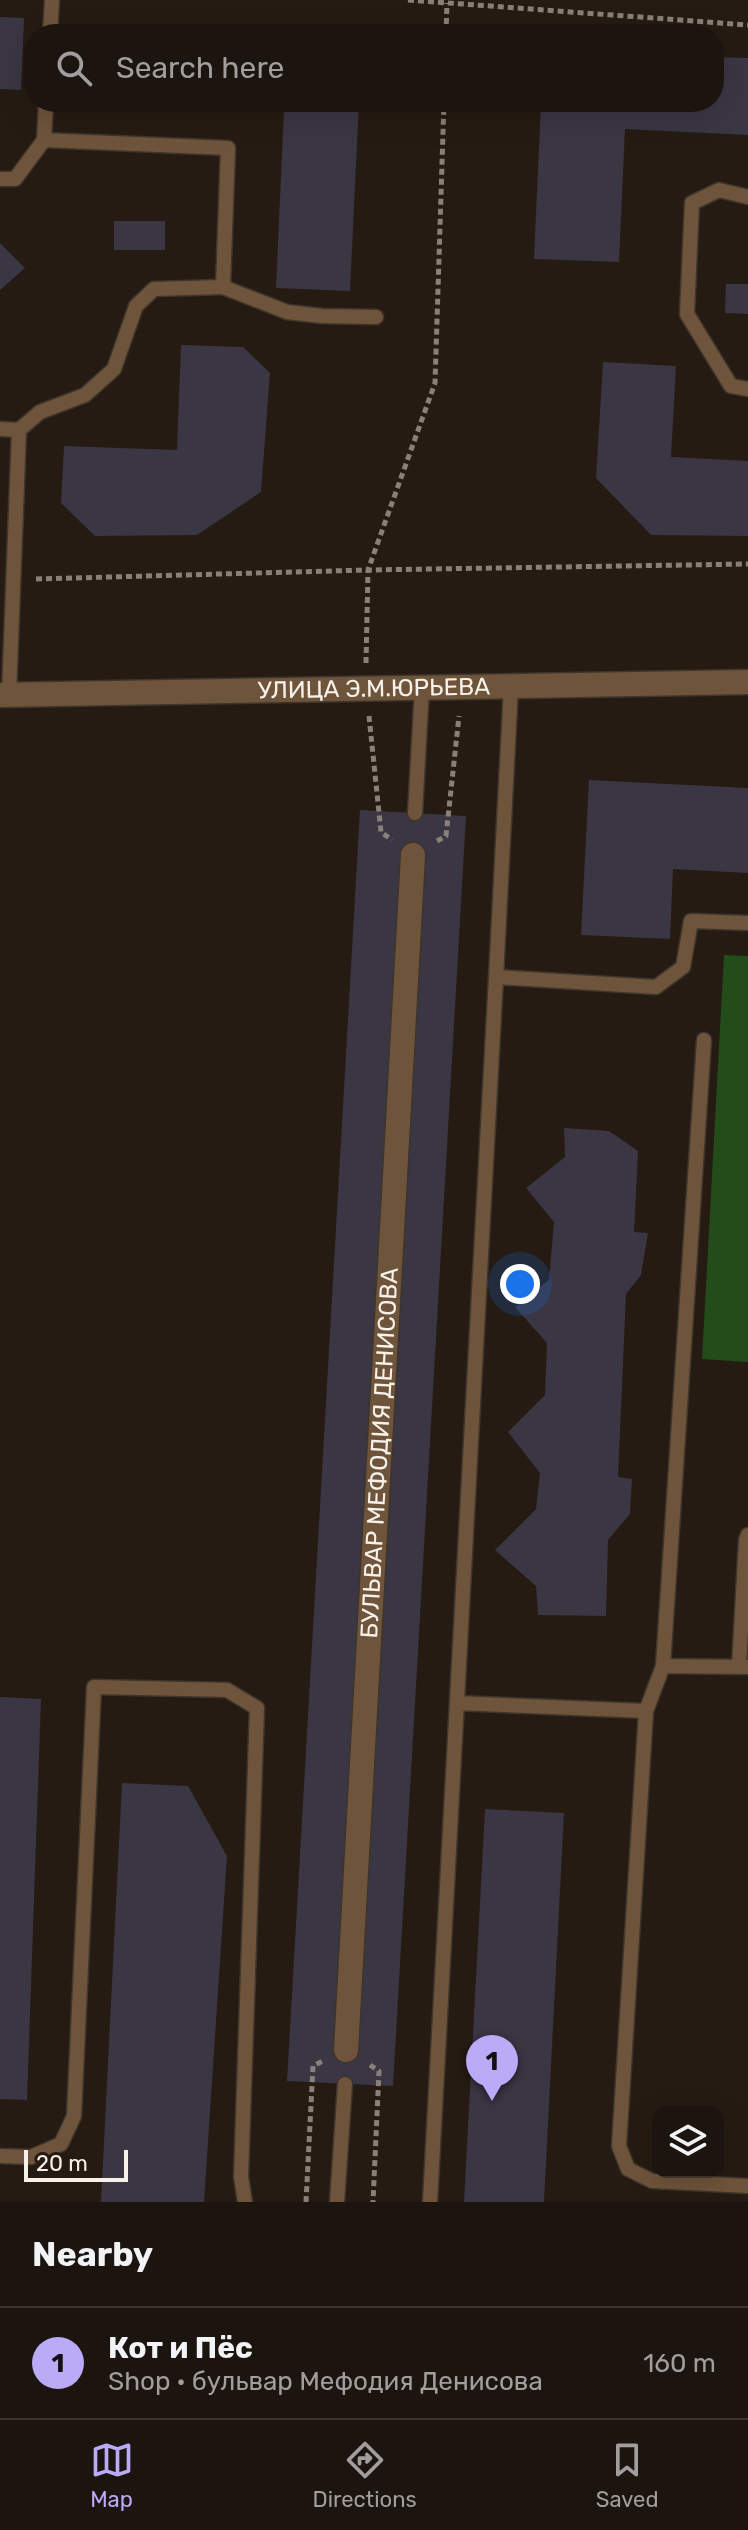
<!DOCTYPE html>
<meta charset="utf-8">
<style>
:root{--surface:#1c140e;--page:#251d17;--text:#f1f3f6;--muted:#a09e9e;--line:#3a332e;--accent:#bbaaf6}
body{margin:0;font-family:Rubik,sans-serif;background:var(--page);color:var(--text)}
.controls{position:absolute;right:24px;bottom:24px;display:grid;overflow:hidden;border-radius:16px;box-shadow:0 8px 32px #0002}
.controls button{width:72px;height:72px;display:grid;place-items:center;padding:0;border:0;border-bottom:2px solid var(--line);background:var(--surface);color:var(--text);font:40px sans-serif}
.scale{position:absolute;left:24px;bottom:20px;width:104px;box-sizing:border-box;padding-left:8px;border:4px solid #f7f1ea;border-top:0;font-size:22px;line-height:28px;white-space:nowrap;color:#f7f1ea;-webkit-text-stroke:6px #251b12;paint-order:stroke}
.you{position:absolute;left:520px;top:1284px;width:28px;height:28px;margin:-20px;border:6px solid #fff;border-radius:50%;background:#1a73e8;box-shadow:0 0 0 12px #1a73e833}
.badge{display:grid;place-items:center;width:52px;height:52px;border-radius:50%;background:var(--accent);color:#111;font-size:26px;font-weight:700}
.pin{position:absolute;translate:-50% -66px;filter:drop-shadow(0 2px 4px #0008)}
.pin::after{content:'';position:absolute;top:42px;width:28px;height:24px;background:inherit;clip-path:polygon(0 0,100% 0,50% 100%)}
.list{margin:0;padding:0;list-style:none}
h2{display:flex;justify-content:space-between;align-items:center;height:104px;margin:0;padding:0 32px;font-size:34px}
h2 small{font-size:26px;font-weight:400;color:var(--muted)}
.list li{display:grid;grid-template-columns:52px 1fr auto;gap:24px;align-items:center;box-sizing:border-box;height:112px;padding:0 32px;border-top:2px solid var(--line)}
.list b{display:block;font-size:30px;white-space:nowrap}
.list p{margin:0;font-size:26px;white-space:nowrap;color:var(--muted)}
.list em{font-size:26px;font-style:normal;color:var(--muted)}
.icon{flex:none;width:44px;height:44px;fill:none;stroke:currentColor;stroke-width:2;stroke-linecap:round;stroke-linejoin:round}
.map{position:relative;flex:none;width:748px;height:2202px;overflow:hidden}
.search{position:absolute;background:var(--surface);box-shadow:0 8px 32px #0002;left:24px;right:24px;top:24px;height:88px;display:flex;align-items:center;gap:20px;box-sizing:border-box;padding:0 28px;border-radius:32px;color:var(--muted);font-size:30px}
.sheet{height:216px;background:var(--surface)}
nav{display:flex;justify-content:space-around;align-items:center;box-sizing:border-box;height:112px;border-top:2px solid var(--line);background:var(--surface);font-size:22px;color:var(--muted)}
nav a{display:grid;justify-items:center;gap:4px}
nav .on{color:var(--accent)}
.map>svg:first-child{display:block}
.green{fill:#224c19}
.building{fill:#3a3643}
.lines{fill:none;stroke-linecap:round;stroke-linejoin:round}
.lane-casing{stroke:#3e352c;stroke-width:17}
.street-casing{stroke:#3e352c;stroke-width:27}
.path{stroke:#898179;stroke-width:5;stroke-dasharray:6 4;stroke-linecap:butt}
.lane{stroke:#6e543a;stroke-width:14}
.street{stroke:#6e543a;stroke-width:24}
.labels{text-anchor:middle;stroke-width:7;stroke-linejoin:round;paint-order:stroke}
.street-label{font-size:24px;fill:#f7f1ea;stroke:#251b12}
</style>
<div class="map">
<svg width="748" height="2202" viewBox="0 0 748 2202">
<rect width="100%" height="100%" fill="#251b12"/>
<path class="green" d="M724,955L748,956V1362L702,1359Z"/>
<path class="building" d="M0,17L24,18L21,90L0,89Z
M119,27L217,32V34H119Z
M714,57L748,58V135L625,129L619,262L534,259L541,102H714Z
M191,102H359L350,291L276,288L284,109L191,104Z
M114,221H165V250H114Z
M0,243L25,268L0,290Z
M726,284H748V314L725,313Z
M181,345L243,347L270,373L261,492L197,535L95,536L61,503L64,446L177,450Z
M603,362L676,366L671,457L748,461V536L651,535L596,478Z
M589,780L748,788V873L673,869L670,939L581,935Z
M360,810L466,816L393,2086L287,2081Z
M564,1128L609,1131L638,1151L634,1232L648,1233L641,1275L626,1294L618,1477L632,1479L630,1514L608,1540L606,1616L538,1615L536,1586L495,1550L536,1509L540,1473L508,1432L545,1395L547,1343L515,1307L549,1280L554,1222L526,1188L565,1157Z
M0,1697L41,1699L27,2100L0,2099Z
M122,1783L188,1786L227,1856L204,2202H101Z
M485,1809L564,1813L544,2202H464Z"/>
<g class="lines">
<defs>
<path id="lane" d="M50,34L52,0
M0,179H15L44,140L46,102
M748,197L719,190L692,203L687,314L731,386L748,389
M223,287L287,312L322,316L376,317
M0,429L19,430L9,695
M19,430L40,412L85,395L114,369L136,306L154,289L223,287L228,148L44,140
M511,686L496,977L656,987L683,967L691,921L748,923
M415,813L422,688
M704,1040L663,1666L646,1711L619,2146L628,2169L652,2181L748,2186
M663,1666L747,1667
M739,1667L746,1540L748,1535
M457,1703L646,1711
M0,2156L31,2157L61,2144L74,2116L94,1687L227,1690L257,1708L241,2177L245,2202
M337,2202L345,2084
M430,2202L496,977"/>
<g id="street">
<path id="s1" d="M0,695L748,682"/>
<path id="s2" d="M346,2050L413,855"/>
</g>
</defs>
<use href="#lane" class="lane-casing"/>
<use href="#street" class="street-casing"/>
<path class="path" d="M408,0L748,25
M446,34L447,3
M36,579L368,570L748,564
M366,663L368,570L435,383L444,102
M369,716L381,832L392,840
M437,841L446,836L459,716
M370,2065L379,2071L373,2202
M306,2202L313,2066L323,2061"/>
<use href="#lane" class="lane"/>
<use href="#street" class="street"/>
</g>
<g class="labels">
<g class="street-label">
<text dy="8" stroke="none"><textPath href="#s1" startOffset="374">УЛИЦА Э.М.ЮРЬЕВА</textPath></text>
<text dy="8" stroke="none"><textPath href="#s2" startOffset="598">БУЛЬВАР МЕФОДИЯ ДЕНИСОВА</textPath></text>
</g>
</g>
</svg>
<div class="controls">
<button><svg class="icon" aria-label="layers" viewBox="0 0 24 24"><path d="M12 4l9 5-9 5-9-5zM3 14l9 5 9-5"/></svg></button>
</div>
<div class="scale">20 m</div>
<div class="you"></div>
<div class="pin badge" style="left:492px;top:2101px">1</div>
<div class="search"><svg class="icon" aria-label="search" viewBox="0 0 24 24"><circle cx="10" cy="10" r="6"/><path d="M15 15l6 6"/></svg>Search here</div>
</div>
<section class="sheet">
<h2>Nearby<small></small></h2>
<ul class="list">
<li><span class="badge">1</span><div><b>Кот и Пёс</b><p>Shop · бульвар Мефодия Денисова</p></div><em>160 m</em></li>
</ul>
</section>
<nav>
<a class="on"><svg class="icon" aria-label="map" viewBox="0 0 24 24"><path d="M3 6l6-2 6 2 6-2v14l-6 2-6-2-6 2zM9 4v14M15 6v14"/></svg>Map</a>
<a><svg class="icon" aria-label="directions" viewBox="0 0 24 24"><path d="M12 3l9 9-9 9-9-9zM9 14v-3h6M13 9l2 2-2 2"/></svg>Directions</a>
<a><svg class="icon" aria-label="saved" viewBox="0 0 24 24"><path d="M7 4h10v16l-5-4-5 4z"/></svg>Saved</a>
</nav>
